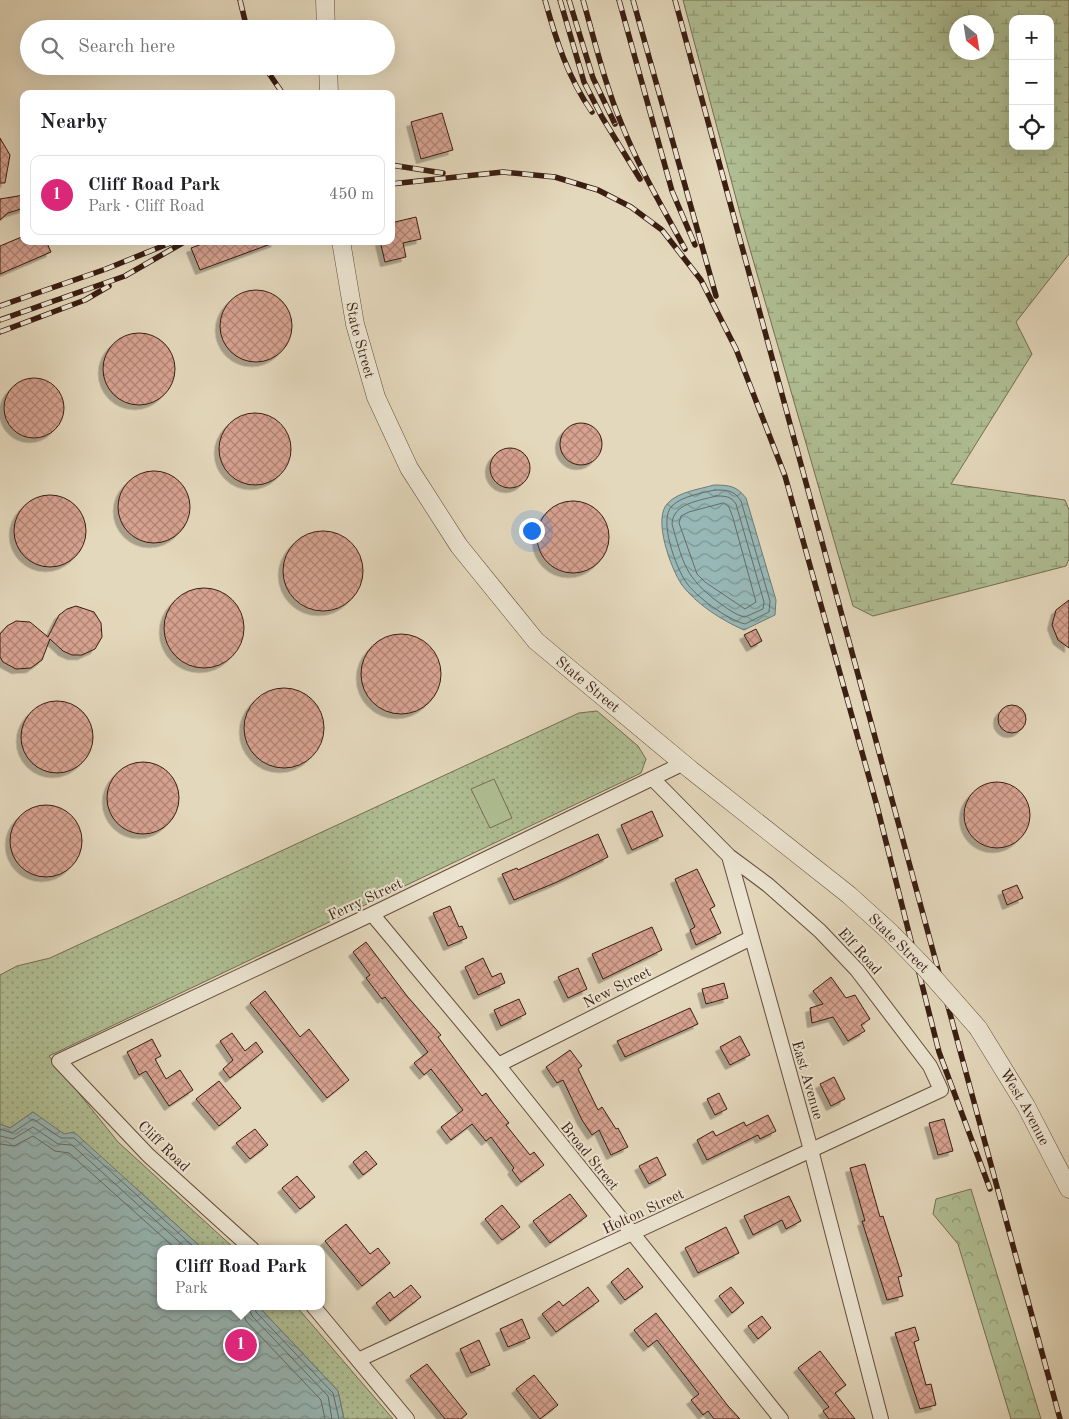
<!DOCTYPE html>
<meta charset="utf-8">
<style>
:root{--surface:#fff;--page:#f6f6f6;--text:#202124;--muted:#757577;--line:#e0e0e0;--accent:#db2777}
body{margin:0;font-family:"Old Standard TT",serif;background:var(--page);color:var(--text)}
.controls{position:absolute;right:15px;top:15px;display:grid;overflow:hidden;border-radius:10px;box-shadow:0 5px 20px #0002}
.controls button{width:45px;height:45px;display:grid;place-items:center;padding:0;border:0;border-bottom:1px solid var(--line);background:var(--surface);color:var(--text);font:25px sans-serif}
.compass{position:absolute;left:949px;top:15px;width:45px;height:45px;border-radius:50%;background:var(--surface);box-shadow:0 5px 20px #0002;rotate:150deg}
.you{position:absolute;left:531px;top:530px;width:18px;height:18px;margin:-12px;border:4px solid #fff;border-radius:50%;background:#1a73e8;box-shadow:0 0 0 8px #1a73e833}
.badge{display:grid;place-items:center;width:32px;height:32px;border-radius:50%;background:var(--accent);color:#fff;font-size:16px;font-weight:700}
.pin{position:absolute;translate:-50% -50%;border:2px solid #fff;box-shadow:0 1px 5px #0006}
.popup{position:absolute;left:157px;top:1245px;width:168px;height:65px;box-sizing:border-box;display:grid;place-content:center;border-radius:10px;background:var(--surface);filter:drop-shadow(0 1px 4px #0005);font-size:16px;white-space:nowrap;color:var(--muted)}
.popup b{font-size:19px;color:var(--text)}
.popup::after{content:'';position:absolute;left:50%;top:100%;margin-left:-10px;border:10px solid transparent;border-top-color:var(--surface)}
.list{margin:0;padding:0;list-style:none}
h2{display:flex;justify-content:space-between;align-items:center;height:65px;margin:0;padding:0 20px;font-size:21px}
h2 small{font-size:16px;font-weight:400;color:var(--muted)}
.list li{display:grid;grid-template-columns:32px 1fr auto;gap:15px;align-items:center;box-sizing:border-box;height:80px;margin:0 10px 10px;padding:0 10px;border:1px solid var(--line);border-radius:10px}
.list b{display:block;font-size:19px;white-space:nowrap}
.list p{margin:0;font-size:16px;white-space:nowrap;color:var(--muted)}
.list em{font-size:16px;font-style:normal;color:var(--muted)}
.icon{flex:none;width:28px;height:28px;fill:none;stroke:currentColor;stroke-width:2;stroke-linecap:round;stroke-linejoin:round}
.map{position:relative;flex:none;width:1069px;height:1419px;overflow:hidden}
.search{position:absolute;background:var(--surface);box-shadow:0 5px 20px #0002;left:20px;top:20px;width:375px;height:55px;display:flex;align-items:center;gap:12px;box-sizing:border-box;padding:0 18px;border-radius:28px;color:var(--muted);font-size:19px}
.panel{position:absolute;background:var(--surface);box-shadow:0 5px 20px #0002;left:20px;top:90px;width:375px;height:155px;border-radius:10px}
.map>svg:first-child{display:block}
.green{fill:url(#green-dots);stroke:#756e53}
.forest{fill:url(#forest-crowns);stroke:#756e53}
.wetland{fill:url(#wetland-marsh);stroke:#756e53;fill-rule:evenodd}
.pitch{fill:#b0bf94;stroke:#756e53}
.water{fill:url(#water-waves);stroke:#727a75}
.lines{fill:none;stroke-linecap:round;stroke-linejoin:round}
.shore{stroke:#686b64;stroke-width:1}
.building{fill:url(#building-cross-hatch);stroke:#3a1e12;filter:url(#shadow)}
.minor-casing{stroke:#644c3c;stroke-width:16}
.tertiary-casing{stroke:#644c3c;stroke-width:19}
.minor{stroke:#ede6d3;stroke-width:14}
.tertiary{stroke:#ede6d3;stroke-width:18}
.rail-casing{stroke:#3a1e12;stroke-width:5.5}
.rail{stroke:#ede6d3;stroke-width:4;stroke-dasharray:11;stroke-linecap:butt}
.tertiary-bridge-casing{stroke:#644c3c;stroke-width:19;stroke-linecap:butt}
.tertiary-bridge{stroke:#ede6d3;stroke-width:18}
.labels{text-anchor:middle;stroke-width:4;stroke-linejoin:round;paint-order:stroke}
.street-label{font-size:15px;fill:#3a1e12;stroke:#ede6d3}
</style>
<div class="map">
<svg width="1069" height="1419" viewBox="0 0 1069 1419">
<defs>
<pattern id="green-dots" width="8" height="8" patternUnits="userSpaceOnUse" patternTransform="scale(1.25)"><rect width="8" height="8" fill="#b0bf94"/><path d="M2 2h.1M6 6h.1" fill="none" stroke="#909b77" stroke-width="1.8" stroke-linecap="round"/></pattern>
<pattern id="forest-crowns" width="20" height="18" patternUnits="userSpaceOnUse" patternTransform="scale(1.25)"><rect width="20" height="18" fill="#b0bf94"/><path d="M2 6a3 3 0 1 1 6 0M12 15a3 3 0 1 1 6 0" fill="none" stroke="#909b77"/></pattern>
<pattern id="wetland-marsh" width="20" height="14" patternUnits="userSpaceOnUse" patternTransform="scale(1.25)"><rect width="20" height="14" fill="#b0bf94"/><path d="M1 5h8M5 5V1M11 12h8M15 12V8" fill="none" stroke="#909b77"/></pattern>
<pattern id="water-waves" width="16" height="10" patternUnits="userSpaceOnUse" patternTransform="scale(1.25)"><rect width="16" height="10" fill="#97b8b7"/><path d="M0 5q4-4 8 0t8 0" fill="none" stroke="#7c9593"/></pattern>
<pattern id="building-cross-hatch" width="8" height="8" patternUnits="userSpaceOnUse" patternTransform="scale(1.25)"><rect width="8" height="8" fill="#d7a290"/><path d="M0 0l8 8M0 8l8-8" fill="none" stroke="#af8374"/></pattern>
<filter id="shadow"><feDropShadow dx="-4.5" dy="4.5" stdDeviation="0" flood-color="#0004"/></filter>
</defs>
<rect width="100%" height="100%" fill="#e4d8bc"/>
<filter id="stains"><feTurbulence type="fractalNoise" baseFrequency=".004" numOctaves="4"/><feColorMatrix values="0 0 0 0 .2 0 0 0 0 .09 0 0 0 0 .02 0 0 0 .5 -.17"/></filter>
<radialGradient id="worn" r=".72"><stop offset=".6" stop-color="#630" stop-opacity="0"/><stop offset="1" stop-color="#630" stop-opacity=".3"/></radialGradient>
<path class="green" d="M597,711L638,746L646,759L641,773L49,1056L118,1142L235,1249H203L139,1191L33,1112L10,1128L0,1124V975L17,966L50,958L579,713Z
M258,1306H296L393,1419H344L338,1391Z"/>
<path class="forest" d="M971,1189L1041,1419H1011L958,1244L933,1214L936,1199Z"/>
<path class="wetland" d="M683,0H1069V254L1016,322L1032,354L951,484L1065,500L1069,510V559L1066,566L873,616L853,606L745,232ZM1013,19H1050V146H1013ZM956,22H986V52H956Z"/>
<path class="pitch" d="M494,779L512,818L490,828L471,789Z"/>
<path class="water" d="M714,485C729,485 737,486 746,498L776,600L775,615L744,630C723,621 696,604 682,585C671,569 652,518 668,503C678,492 700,489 714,485Z
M33,1112L64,1134L74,1132L203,1249H161V1306H258L338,1391L344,1419H0V1124L10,1128Z"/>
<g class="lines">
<path class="shore" d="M715,490C727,490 734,490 741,501L770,601L769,612L745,624C728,620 695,596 686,582C676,568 658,519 672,506C682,496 702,493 715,490Z
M716,496C725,496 731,496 736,504L764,602L763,609L745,617C735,615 727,608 718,602C685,577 683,563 672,524C673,503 699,501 716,496Z
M724,503L729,507L733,518L756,602L745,609L705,582L697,574L679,523L681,516L689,512Z
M0,1129L12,1133L33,1119L61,1138H74L196,1249
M0,1136L13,1139L33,1127L58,1144L72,1145L187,1249
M0,1144L14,1146L33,1136L55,1151L69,1153L176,1249
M241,1306L246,1321L321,1400L325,1419
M248,1306L252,1316L328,1396L332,1419
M255,1306L256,1312L333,1393L339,1419"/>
</g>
<path class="building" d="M442,113L453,150L421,159L411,122Z
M0,138L10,155L5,183H0Z
M24,195V208L8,213L0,220V199Z
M416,217L421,239L403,243L406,257L385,262L380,241H391V223Z
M24,236V241H46L51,252L0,274V246Z
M210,241H275L276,242L200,270L191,248Z
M220 326a36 36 0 1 1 72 0a36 36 0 1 1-72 0Z
M103 369a36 36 0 1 1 72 0a36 36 0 1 1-72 0Z
M4 408a30 30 0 1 1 60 0a30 30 0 1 1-60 0Z
M219 449a36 36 0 1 1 72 0a36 36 0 1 1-72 0Z
M560 444a21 21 0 1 1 42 0a21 21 0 1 1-42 0Z
M490 468a20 20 0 1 1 40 0a20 20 0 1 1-40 0Z
M118 507a36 36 0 1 1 72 0a36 36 0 1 1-72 0Z
M14 531a36 36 0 1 1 72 0a36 36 0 1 1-72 0Z
M537 537a36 36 0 1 1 72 0a36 36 0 1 1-72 0Z
M283 571a40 40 0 1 1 80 0a40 40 0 1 1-80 0Z
M164 628a40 40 0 1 1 80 0a40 40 0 1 1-80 0Z
M1069,600V648L1058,640L1052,625L1056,610Z
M76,606L94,612L101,623L102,637L95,649L82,655H72L63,651L50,639L42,660L31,668L16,669L3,662L0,657V634L7,626L16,621L30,622L48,637L59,615L67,609Z
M756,629L762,641L751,647L744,635Z
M361 674a40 40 0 1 1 80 0a40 40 0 1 1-80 0Z
M244 728a40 40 0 1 1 80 0a40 40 0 1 1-80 0Z
M21 737a36 36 0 1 1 72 0a36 36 0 1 1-72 0Z
M998 719a14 14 0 1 1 28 0a14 14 0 1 1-28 0Z
M107 798a36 36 0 1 1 72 0a36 36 0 1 1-72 0Z
M964 815a33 33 0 1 1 66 0a33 33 0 1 1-66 0Z
M10 841a36 36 0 1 1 72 0a36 36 0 1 1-72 0Z
M652,811L663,836L632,850L621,825Z
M598,834L608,857L557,882L514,900L502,874L517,868L518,870Z
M697,869L715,906L710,909L721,933L696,945L690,930L695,927L675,879Z
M1017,885L1023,898L1007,905L1002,891Z
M450,906L459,927L462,926L467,938L448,946L433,913Z
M652,927L662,950L603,979L592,954Z
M366,942L407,996L441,1035L438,1037L482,1096L486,1093L493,1103L509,1123L506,1125L530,1155L534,1152L544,1165L521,1182L512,1170L514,1168L491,1137L486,1141L472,1124L451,1140L441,1127L463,1110L431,1069L424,1075L414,1063L428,1052L385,997L382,999L366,978L370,975L353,952Z
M483,958L492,977L501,973L505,983L478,995L465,967Z
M578,968L587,989L568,998L558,977Z
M831,977L846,998L855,995L870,1019L861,1025L865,1031L848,1041L833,1017L812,1023L810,1008L823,1004L813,991Z
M724,983L728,998L706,1004L702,989Z
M265,991L300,1037L309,1029L349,1080L327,1098L250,1003Z
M519,999L526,1014L501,1026L494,1010Z
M690,1008L698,1024L625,1057L617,1041Z
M232,1033L245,1051L256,1042L263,1052L230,1078L223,1069L233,1060L220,1041Z
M740,1036L750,1055L730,1065L720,1047Z
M152,1039L161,1056L155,1059L166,1079L180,1070L193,1090L169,1106L146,1071L139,1075L127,1052Z
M570,1050L582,1066L578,1069L598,1110L602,1107L616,1129L618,1128L628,1147L611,1155L599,1130L592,1135L582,1120L563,1080L557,1083L546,1067Z
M834,1077L845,1099L831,1106L820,1084Z
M219,1081L241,1108L219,1126L196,1099Z
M719,1093L727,1109L715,1115L707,1099Z
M768,1115L776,1131L760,1139L758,1135L707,1160L697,1140L713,1131L716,1136L744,1122L746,1126Z
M944,1119L953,1151L938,1155L929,1123Z
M255,1129L268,1145L250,1159L236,1143Z
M366,1151L377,1164L363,1175L353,1162Z
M657,1157L666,1175L649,1184L639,1166Z
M865,1164L880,1217L883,1216L902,1276L898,1277L903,1296L887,1300L867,1237L862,1221H865L850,1168Z
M297,1176L315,1197L300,1209L282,1188Z
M570,1194L587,1216L550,1243L533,1221Z
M789,1196L801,1221L786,1229L782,1220L753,1235L744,1216Z
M502,1205L520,1227L502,1240L485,1219Z
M346,1224L370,1254L378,1248L390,1263L362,1286L325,1241Z
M726,1227L739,1253L698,1273L685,1248Z
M628,1268L643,1287L625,1300L611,1282Z
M411,1285L421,1297L390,1321L376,1303L390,1292L394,1298Z
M588,1287L599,1301L556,1332L542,1314L559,1301L563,1306Z
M731,1287L744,1303L732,1313L719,1296Z
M656,1313L728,1406L740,1419H714L708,1411L703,1415L691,1400L699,1394L657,1340L648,1347L634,1330Z
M762,1316L771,1328L758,1339L748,1326Z
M522,1319L530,1338L508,1347L500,1329Z
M915,1327L919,1340L914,1342L926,1385L931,1384L936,1405L920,1409L895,1333Z
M479,1340L490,1365L471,1373L460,1349Z
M820,1351L846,1385L835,1393L855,1419H829L823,1411L829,1407L798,1368Z
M427,1364L467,1414L461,1419H445L410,1376Z
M534,1375L558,1405L540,1419L516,1389Z"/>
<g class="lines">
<defs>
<path id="minor" d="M653,779L729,856L811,1150L881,1419
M372,914L498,1065L781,1419
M498,1065L751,938
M252,1249L148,1155L59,1061L372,914L684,763
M313,1306L407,1419
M358,1360L941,1090L930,1066L857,970L820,931L768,885L729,856"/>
<g id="tertiary">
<path d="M325,0L326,29"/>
<path d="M328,66L329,94"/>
<path id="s1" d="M341,241L355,324L376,397L409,468L459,546L536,641L691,770L849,895L891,933"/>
<path id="s2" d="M978,1028L1026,1106L1069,1189"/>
</g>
</defs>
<use href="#minor" class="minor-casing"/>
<use href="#tertiary" class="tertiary-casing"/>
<use href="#minor" class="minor"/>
<use href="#tertiary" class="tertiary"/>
<defs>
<path id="rail" d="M240,0L247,29
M545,0C556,40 568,78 592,112
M560,0L584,82L602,117L640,179
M569,0L593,78L615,124
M583,0C595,42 605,85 622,125C639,168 663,208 685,249
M619,0L672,191L695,245
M633,0L716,296
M675,0L1060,1419
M264,66L283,94
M391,165L443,173
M391,184L503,172L555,177L598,190L631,207L662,230L701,280L736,349L785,476L877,806L939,1052L990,1189
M0,306L106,269L175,241
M0,320L125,276L186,241
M0,332L85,300L109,286"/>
</defs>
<use href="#rail" class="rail-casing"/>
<use href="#rail" class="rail"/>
<defs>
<path id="tertiary-bridge" d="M891,933L927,970L978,1028"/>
</defs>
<use href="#tertiary-bridge" class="tertiary-bridge-casing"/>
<use href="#tertiary-bridge" class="tertiary-bridge"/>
</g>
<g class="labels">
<g class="street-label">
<text dy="5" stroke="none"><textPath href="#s1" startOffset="101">State Street</textPath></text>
<text dy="5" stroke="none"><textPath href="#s1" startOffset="521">State Street</textPath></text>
<text transform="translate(365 899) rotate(-25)" y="5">Ferry Street</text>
<text transform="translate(899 943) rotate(44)" y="5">State Street</text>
<text transform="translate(860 951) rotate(48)" y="5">Elf Road</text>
<text transform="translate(617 987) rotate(-27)" y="5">New Street</text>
<text transform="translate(808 1080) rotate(74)" y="5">East Avenue</text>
<text dy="5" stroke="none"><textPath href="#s2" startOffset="92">West Avenue</textPath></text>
<text transform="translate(164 1146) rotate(44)" y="5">Cliff Road</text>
<text transform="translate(590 1156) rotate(51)" y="5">Broad Street</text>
<text transform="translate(643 1211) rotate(-25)" y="5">Holton Street</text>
</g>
</g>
<rect width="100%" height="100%" filter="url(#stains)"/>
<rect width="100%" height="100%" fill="url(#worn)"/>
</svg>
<div class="controls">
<button>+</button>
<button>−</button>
<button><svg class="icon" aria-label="locate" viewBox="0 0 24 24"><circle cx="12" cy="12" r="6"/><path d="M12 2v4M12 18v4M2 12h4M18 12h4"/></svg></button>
</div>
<svg class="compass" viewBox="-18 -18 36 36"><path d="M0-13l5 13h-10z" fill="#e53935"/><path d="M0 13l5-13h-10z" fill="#757577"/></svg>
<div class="you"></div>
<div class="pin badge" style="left:241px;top:1345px">1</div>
<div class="popup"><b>Cliff Road Park</b>Park</div>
<div class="search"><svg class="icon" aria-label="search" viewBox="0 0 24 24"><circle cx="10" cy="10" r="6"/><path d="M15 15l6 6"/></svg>Search here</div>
<section class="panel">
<h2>Nearby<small></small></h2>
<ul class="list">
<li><span class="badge">1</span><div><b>Cliff Road Park</b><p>Park · Cliff Road</p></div><em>450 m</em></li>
</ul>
</section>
</div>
